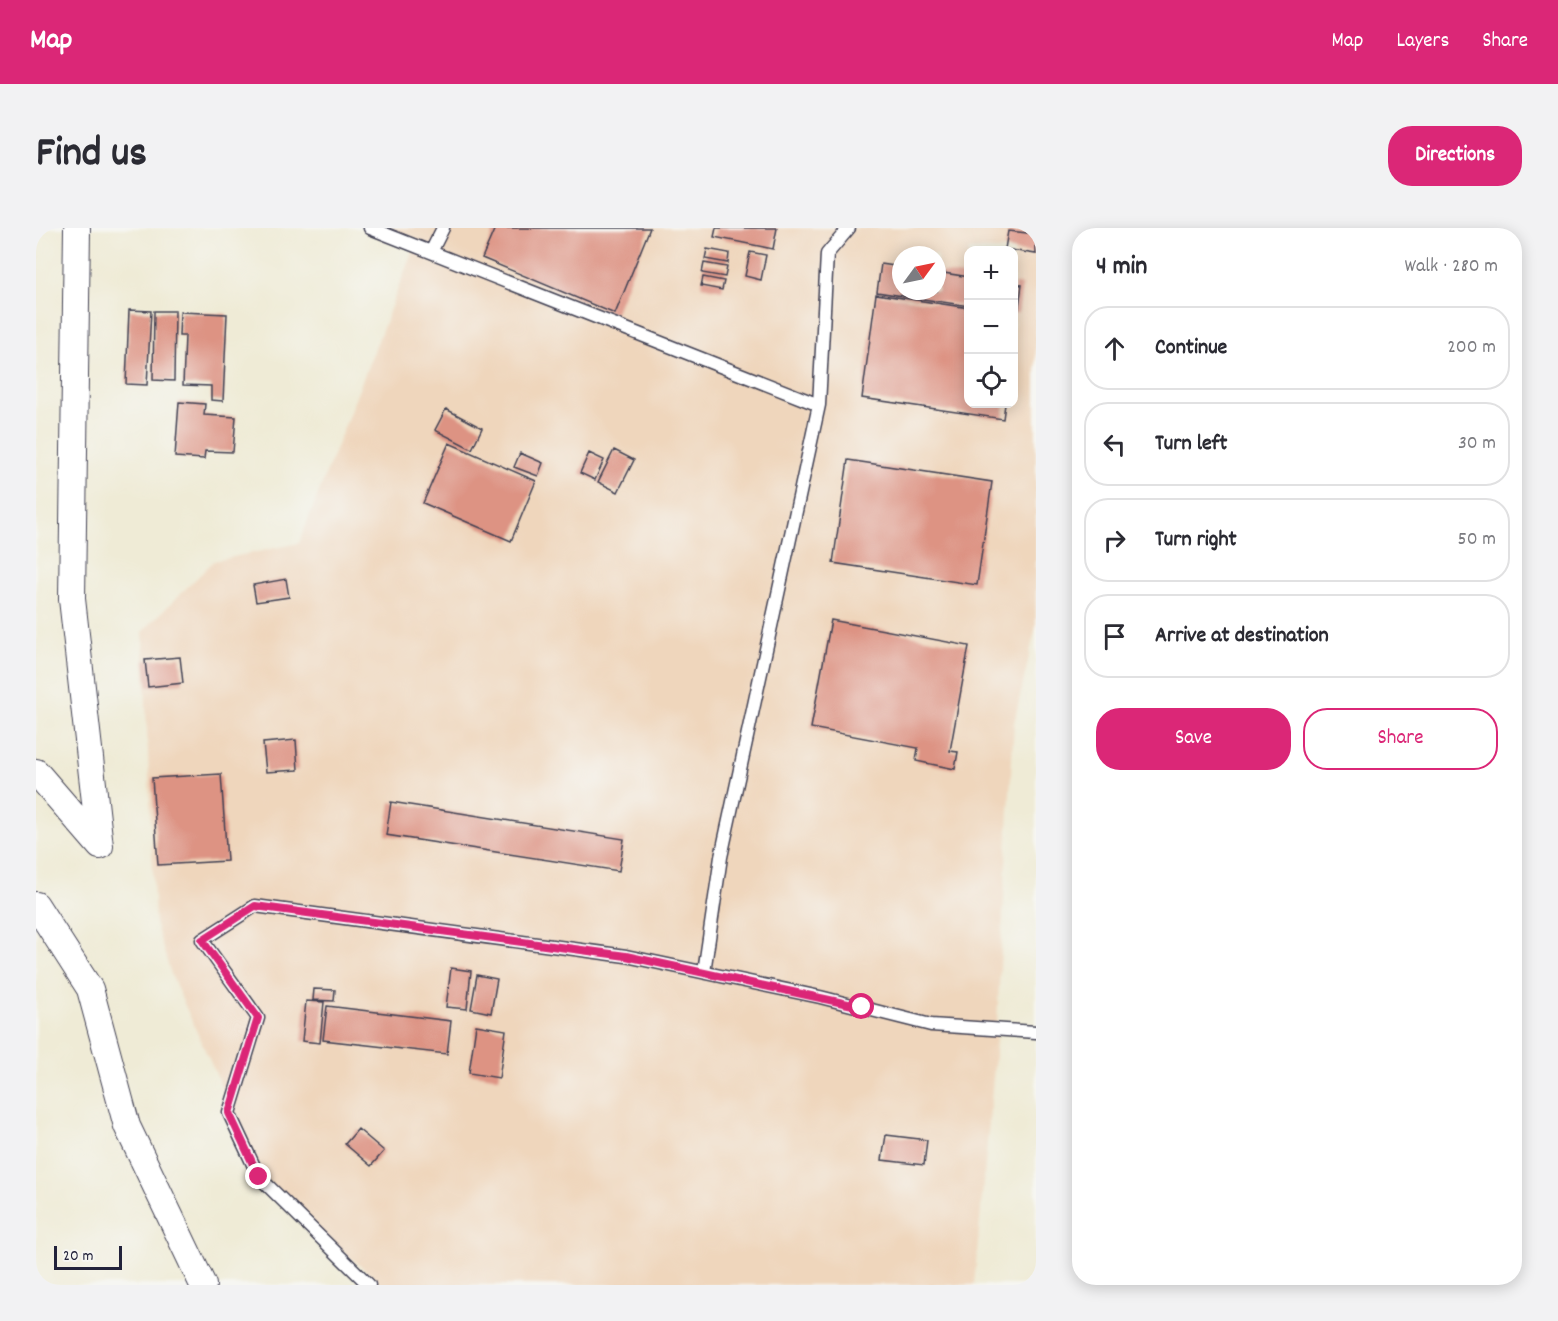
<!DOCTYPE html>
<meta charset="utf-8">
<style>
:root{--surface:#fff;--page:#f2f2f3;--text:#2b2b33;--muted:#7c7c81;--line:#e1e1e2;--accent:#db2777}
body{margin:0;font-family:Dekko,sans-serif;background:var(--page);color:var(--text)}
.controls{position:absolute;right:18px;top:18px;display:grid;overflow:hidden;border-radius:12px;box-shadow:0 3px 15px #0003}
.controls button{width:54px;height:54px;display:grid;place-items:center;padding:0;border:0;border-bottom:2px solid var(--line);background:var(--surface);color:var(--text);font:30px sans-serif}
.compass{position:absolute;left:856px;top:18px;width:54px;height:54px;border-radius:50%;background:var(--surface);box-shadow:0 3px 15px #0003;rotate:57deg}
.scale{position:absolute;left:18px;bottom:15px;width:68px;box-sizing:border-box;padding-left:6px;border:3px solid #22223b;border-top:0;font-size:16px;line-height:21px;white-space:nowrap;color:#22223b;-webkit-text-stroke:4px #f6f6f2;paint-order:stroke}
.stop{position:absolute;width:18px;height:18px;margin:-14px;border:4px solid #db2777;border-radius:50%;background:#fff}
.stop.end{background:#db2777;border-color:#fff;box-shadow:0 2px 6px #0008}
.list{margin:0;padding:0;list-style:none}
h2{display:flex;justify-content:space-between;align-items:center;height:78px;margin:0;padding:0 24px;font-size:26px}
h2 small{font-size:20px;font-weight:400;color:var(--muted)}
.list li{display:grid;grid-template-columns:39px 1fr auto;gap:18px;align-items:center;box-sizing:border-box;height:84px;margin:0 12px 12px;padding:0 12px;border:2px solid var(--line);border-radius:24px}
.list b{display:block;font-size:22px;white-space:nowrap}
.list em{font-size:20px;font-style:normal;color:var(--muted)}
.actions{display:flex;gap:12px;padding:18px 24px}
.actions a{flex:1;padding:14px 0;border:2px solid var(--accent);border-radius:24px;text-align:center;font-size:21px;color:var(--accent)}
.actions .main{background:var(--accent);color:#fff}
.icon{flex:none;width:33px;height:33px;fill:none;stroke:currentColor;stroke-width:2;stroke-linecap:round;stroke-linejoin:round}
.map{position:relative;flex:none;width:1000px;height:1057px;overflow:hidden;border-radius:24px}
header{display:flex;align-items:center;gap:36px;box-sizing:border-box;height:84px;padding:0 30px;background:var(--accent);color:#fff}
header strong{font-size:28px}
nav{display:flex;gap:33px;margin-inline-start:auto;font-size:21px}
.intro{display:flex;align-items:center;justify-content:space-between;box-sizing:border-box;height:144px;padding:0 36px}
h1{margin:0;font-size:42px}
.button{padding:15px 27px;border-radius:24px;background:var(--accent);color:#fff;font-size:21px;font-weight:700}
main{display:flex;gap:36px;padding:0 36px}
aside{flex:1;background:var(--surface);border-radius:24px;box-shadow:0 3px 15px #0003}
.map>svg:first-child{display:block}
.built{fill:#efd6bc;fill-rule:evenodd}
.building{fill:#dd9383}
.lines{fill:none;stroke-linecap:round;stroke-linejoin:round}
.service-casing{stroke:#414052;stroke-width:15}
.minor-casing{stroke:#414052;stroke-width:28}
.service{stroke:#fff;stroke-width:12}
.minor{stroke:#fff;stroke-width:26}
.route{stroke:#db2777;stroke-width:8}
</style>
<header>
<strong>Map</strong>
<nav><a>Map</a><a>Layers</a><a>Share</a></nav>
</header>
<div class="intro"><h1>Find us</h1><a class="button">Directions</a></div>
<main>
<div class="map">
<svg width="1000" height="1057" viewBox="0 0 1000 1057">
<rect width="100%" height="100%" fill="#f6f6f2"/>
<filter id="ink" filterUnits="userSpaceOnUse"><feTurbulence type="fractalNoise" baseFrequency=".0167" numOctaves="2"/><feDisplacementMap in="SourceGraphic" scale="12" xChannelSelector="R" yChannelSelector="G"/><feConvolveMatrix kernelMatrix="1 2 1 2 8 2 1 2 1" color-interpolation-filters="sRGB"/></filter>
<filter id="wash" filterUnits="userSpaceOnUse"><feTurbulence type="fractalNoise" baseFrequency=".008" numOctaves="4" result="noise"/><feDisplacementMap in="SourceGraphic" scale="24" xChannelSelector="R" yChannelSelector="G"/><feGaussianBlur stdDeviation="1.35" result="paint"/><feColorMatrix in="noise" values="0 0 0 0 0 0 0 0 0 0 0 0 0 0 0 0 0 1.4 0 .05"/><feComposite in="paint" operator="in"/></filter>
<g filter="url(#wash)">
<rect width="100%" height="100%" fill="#efebd6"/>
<path class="built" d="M343,0H1000V398L978,495L959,828L938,1057H347L240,966L222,939L136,749L119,695L107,403L178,333L263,315L379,17ZM933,22H978V176H933ZM865,27H901V63H865Z"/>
<g id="blocks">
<path class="building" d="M459,0H614L579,86L446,30Z
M680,0H741L737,21L678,9Z
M972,3L1000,6V26L969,21Z
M671,21L693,25L692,35L669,31Z
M714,24L730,27L725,52L709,48Z
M668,35L691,39L689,49L666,45Z
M845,36L865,39V63H901V44L933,49V78L841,64Z
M667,49L688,53L686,62L665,58Z
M978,56L986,57L982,85H978Z
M840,66L933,80V176H969L967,191L826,170Z
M93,82L115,83L111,157L90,156Z
M118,83H139L138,153L117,152Z
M144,84L191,86L187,173L175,172V158L147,157L149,108H143Z
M143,174L169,176L168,187L200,189L197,224L169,223L168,231L139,229Z
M410,181L446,200L436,221L399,202Z
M413,215L500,253L475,313L387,275Z
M578,222L598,232L582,264L562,254Z
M484,225L507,235L502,248L478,239Z
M553,225L568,232L559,252L544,245Z
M812,232L956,254L941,357L797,335Z
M250,351L253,369L220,374L217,357Z
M795,392L933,418L914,523L922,524L919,541L880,533L882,520L775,500Z
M144,429L147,455L112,459L109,432Z
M260,512L262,542L230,544L227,515Z
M185,546L191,633L122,637L116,550Z
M355,574L588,611L583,643L350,607Z
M415,740L435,743L431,781L410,779Z
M441,747L461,751L455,785L435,781Z
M278,761L299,762L298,773L277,772Z
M270,773L288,774L284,815L266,813Z
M291,778L415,793L411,826L287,812Z
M440,797L470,802L463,850L433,845Z
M322,901L348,923L335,938L309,916Z
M850,907L891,912L888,937L846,932Z"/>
</g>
</g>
<g filter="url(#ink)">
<use href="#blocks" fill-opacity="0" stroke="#414052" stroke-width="1.5"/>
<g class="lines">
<defs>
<path id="service" d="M334,0L783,177
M395,24L407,0
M668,744L685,629L783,177L791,26L813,0
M333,1057L223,949L193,885L222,790L166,712L219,678L590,728L784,769L895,797L1000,804"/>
<path id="minor" d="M41,0L36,371L64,618
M0,544L64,618
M0,677L54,761L91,898L167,1057"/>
</defs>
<use href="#service" class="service-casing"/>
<use href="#minor" class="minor-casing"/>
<use href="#service" class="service"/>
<use href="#minor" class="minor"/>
</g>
</g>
<g class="lines" filter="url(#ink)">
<path class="route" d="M223,949L193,885L222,790L166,712L219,678L590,728L826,779"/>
</g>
</svg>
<div class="controls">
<button>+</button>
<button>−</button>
<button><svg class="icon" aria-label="locate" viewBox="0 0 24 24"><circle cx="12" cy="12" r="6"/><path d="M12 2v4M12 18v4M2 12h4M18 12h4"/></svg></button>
</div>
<svg class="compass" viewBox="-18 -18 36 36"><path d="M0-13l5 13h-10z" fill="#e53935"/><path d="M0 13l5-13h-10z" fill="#7c7c81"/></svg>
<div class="scale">20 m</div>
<div class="stop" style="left:826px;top:779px"></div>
<div class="stop end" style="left:223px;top:949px"></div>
</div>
<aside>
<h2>4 min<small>Walk · 280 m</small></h2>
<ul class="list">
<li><svg class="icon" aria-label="ahead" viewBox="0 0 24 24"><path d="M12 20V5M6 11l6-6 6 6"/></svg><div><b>Continue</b></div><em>200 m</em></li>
<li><svg class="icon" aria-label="left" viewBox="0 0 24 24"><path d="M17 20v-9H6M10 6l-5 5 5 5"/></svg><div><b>Turn left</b></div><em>30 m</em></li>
<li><svg class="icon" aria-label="right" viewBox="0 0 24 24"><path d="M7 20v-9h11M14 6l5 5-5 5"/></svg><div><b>Turn right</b></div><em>50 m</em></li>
<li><svg class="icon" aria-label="arrive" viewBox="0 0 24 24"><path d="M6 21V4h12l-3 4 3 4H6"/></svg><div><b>Arrive at destination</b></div></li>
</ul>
<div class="actions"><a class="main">Save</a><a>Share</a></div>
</aside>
</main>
